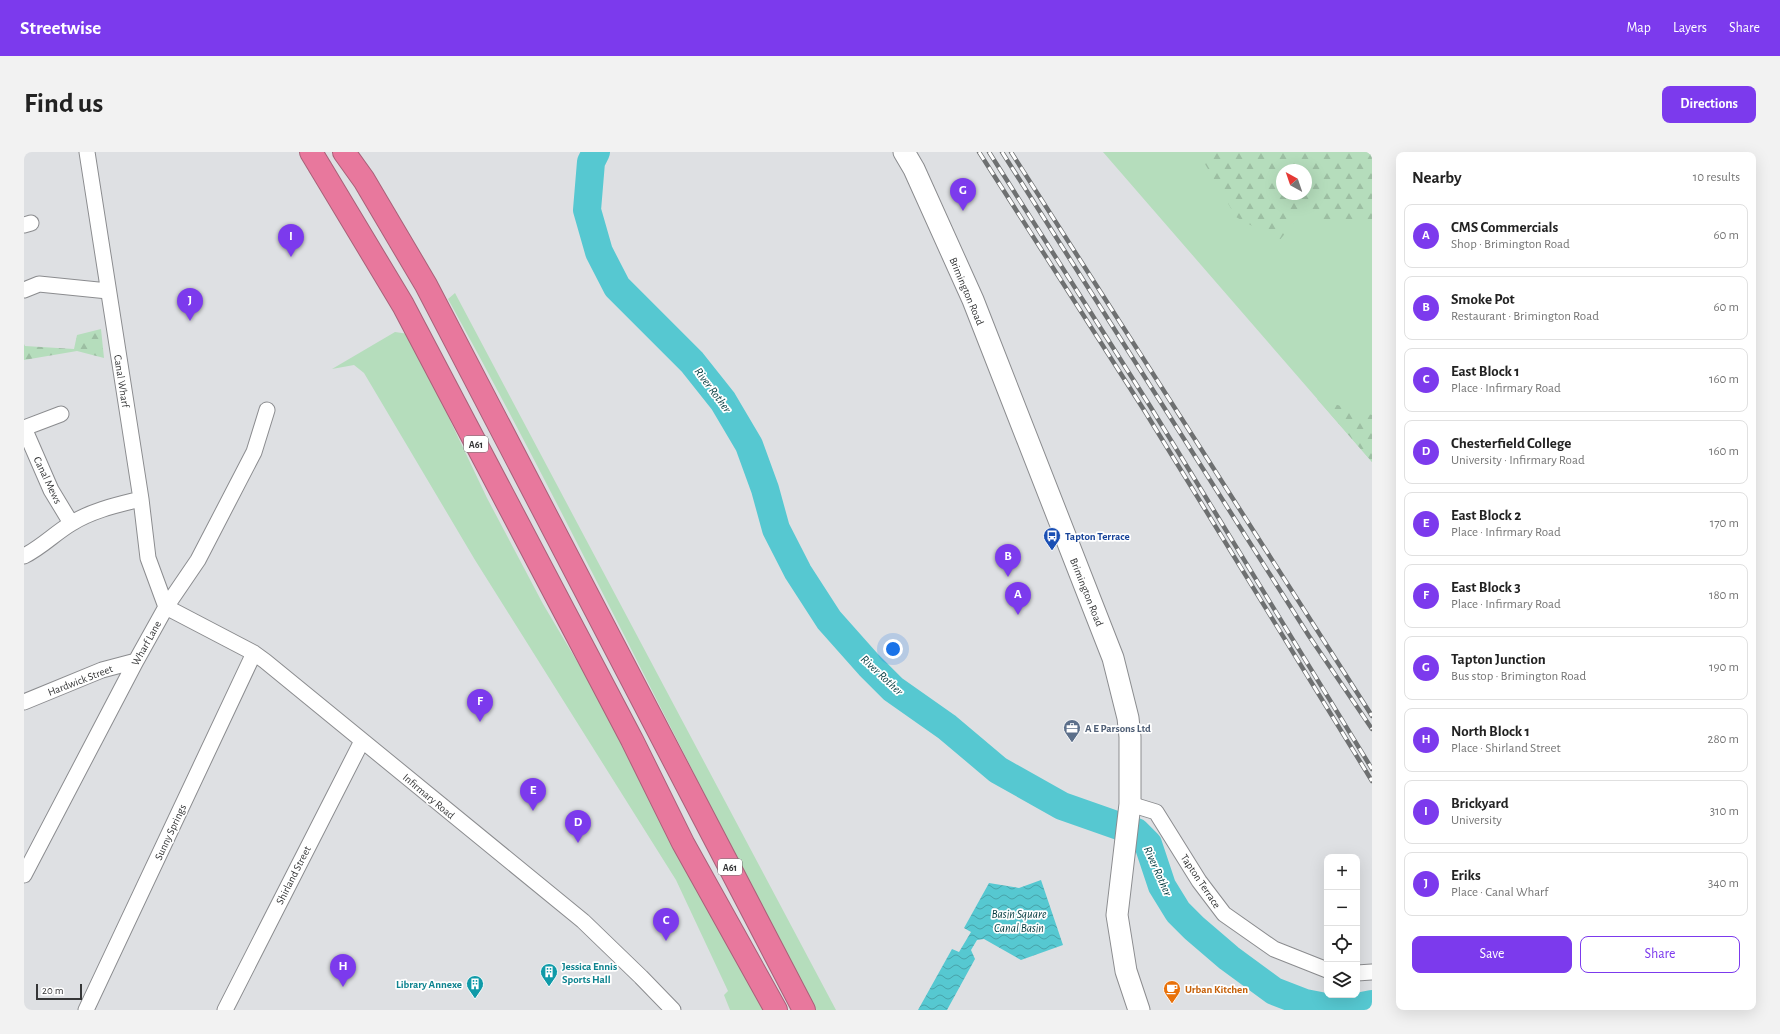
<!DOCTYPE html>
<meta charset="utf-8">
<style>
:root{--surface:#fff;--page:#f2f2f2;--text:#222;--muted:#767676;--line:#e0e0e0;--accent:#7c3aed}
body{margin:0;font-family:"Alegreya Sans",sans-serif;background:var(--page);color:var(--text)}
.controls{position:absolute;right:12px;bottom:12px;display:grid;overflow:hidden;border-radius:8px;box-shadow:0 4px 16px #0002}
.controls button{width:36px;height:36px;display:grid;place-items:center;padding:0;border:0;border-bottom:1px solid var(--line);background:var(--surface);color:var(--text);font:20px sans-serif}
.compass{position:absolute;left:1252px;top:12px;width:36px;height:36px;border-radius:50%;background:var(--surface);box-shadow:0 4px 16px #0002;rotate:320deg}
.scale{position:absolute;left:12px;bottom:10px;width:46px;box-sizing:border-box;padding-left:4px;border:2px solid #353637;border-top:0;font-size:11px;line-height:14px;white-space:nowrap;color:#353637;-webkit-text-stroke:3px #fff;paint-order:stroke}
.you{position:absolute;left:869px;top:497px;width:14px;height:14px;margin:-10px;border:3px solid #fff;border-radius:50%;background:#1a73e8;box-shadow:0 0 0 6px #1a73e833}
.badge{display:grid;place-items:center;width:26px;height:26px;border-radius:50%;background:var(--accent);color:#fff;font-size:13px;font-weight:700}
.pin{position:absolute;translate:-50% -33px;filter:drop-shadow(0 1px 2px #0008)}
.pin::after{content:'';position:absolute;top:21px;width:14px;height:12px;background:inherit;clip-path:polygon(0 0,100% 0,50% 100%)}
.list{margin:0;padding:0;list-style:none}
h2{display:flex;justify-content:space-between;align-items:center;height:52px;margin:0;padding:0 16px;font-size:17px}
h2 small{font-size:13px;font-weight:400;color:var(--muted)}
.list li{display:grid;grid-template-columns:26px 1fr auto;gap:12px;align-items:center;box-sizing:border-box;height:64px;margin:0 8px 8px;padding:0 8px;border:1px solid var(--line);border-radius:8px}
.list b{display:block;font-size:15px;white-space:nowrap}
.list p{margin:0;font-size:13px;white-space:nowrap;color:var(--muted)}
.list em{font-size:13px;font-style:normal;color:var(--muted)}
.actions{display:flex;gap:8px;padding:12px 16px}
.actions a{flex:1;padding:9px 0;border:1px solid var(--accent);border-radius:8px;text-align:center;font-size:14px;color:var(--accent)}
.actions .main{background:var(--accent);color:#fff}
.icon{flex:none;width:22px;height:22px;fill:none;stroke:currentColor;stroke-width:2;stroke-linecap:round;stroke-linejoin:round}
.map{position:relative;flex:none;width:1348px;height:858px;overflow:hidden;border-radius:8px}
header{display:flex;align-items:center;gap:24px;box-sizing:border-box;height:56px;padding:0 20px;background:var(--accent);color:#fff}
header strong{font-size:19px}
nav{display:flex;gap:22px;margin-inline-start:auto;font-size:14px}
.intro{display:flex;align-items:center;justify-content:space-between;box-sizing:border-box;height:96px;padding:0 24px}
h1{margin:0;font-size:28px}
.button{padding:10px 18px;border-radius:8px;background:var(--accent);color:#fff;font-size:14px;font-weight:700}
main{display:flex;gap:24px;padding:0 24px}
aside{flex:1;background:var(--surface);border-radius:8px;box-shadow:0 4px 16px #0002}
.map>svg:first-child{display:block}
.grass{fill:#b5ddbc;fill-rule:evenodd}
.forest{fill:url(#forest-firs);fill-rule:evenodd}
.water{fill:url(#water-waves)}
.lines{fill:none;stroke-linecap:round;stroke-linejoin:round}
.river{stroke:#56c8d1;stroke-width:28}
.street-casing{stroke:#8b8c8f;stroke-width:17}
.secondary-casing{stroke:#8b8c8f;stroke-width:23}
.highway-casing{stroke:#a96179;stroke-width:24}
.street{stroke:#fff;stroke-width:15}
.secondary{stroke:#fff;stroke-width:21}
.highway{stroke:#e8789d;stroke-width:22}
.rail-casing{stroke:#6e7071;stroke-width:4.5}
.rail{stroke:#fff;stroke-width:3;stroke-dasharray:9;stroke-linecap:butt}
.labels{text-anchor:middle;stroke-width:3.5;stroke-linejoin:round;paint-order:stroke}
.shield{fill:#fff;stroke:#727273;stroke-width:1}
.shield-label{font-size:10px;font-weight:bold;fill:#353637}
.street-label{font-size:11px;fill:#353637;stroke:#fff}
.transit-label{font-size:11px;font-weight:bold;fill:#164399;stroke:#fff;text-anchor:start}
.service-label{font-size:11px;font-weight:bold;fill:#4e5e75;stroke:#fff;text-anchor:start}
.culture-label{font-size:11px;font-weight:bold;fill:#0d838f;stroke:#fff;text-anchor:start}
.food-label{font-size:11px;font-weight:bold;fill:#c56008;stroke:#fff;text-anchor:start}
.water-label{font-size:12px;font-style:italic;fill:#043c40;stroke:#fff}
</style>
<header>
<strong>Streetwise</strong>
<nav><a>Map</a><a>Layers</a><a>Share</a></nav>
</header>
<div class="intro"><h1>Find us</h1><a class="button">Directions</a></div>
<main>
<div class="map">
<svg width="1348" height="858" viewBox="0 0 1348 858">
<defs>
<pattern id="forest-firs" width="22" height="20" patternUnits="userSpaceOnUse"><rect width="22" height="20" fill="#b5ddbc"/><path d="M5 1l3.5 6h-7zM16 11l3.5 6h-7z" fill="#9cbea2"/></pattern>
<pattern id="water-waves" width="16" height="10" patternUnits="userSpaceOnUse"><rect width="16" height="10" fill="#56c8d1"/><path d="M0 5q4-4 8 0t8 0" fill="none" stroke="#48a3aa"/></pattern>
</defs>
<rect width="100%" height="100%" fill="#dee0e3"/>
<path class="grass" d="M1079,0H1348V310ZM1258,18H1282V42H1258Z
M431,141L812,858H792C667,622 553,381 424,147Z
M371,180L385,182L463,346L519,452L585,563L741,858H706L700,843L704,839L652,728L451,408L340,221L330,213L308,217Z"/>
<path class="forest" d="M1174,0H1348V71H1309L1279,59L1255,89L1212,65ZM1258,18H1282V42H1258Z
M77,177L80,206L53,199L0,208V192L1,194L50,197L53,183Z
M1293,247L1348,263V310Z"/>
<path class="water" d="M1017,728L1039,793L997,808L960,787L953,788L947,798L951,807L923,858H894L928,797L935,800L947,780L940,776L965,731L995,736Z"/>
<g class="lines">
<path class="river" d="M572,0L567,10L563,58L575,100L593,135L668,210L699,249L725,293L741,337L752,377L774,420L805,468L845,513L869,537L923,575L974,618L1038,654L1112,680L1124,692L1138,734L1154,760L1170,776L1205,806L1250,839L1281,851L1317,858L1348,852"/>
<defs>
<path id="street" d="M63,0L117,347L124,406L142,455
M0,73L7,71
M0,138L15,132L84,139
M37,262L0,276L27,338L47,371
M0,404C18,395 31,381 48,371C69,358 93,353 117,347
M142,455L230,501L241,509L559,769L617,825L649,858
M0,550L78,518L112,509
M1106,652L1132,660L1175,729L1200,762L1250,797L1303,818
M0,723L112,509L142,455L174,408L230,300L243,258
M1333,821L1348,820
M62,858L230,501
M201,858L338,589"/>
<path id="secondary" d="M880,0L890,17L949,148L1089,506L1104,566L1106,585V652L1093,763L1102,819L1115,858"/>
<path id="highway" d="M287,0L379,153L608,588L659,691L752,858
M320,0L340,28L402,133L780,858"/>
</defs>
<use href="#street" class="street-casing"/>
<use href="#secondary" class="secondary-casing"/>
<use href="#highway" class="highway-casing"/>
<use href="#street" class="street"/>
<use href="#secondary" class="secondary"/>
<use href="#highway" class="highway"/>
<defs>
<path id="rail" d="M955,0L1120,258L1348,629
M965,0L1126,254L1348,617
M978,0L1285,484L1348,577
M987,0L1348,564"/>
</defs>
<use href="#rail" class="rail-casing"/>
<use href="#rail" class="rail"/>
</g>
<defs>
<symbol id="bus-pin" viewBox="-11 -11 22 30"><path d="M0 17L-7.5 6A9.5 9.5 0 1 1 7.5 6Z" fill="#1a4fb4" stroke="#fff"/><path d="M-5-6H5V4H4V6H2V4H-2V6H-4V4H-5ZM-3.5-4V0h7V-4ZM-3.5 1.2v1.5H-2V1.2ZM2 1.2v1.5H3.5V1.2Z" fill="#fff"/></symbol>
<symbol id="office-pin" viewBox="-11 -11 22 30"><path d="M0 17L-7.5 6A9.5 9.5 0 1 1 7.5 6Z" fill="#5c6f8a" stroke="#fff"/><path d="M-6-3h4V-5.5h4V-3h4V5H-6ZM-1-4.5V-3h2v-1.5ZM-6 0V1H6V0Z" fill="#fff"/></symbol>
<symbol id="building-pin" viewBox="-11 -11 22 30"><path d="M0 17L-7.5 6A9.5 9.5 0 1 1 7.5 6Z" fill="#0f9aa8" stroke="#fff"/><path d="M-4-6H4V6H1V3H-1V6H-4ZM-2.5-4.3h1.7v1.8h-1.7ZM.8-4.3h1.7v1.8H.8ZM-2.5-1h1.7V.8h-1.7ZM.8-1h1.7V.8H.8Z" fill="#fff"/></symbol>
<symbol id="cafe-pin" viewBox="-11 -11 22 30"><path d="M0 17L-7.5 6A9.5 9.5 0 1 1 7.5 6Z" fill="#e8710a" stroke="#fff"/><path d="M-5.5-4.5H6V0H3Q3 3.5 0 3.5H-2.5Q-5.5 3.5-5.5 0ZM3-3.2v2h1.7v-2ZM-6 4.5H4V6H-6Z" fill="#fff"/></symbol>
</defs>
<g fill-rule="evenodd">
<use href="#bus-pin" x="1018" y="374" width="20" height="27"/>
<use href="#office-pin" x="1038" y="566" width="20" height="27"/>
<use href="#building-pin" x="515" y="810" width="20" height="27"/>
<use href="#building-pin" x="441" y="822" width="20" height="27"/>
<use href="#cafe-pin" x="1138" y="827" width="20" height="27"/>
</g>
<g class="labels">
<g class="shield">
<rect x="440" y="284" width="24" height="16" rx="3"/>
<rect x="694" y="707" width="24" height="16" rx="3"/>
</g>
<g class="shield-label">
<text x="452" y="296">A61</text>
<text x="706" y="719">A61</text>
</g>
<g class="street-label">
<text transform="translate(943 139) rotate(67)" y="4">Brimington Road</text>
<text transform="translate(98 229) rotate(81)" y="4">Canal Wharf</text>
<text transform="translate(24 328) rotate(64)" y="4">Canal Mews</text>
<text transform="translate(1063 440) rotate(68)" y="4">Brimington Road</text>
<text transform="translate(122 491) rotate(-61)" y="4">Wharf Lane</text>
<text transform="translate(56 528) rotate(-21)" y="4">Hardwick Street</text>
<text transform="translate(405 644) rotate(40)" y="4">Infirmary Road</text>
<text transform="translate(146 680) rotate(-65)" y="4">Sunny Springs</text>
<text transform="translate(269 723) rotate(-63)" y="4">Shirland Street</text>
<text transform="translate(1177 729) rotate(56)" y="4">Tapton Terrace</text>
</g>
<g class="transit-label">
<text x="1041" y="388">Tapton Terrace</text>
</g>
<g class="service-label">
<text x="1061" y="580">A E Parsons Ltd</text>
</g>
<g class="culture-label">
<text x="538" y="818">Jessica Ennis<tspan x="538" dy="13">Sports Hall</tspan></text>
<text x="438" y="836" text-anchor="end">Library Annexe</text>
</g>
<g class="food-label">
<text x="1161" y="841">Urban Kitchen</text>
</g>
<g class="water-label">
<text transform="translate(689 238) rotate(53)" y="4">River Rother</text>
<text transform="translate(858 523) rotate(43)" y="4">River Rother</text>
<text transform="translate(1134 719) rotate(66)" y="4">River Rother</text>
<text x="995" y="766">Basin Square<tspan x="995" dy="14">Canal Basin</tspan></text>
</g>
</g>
</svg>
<div class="controls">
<button>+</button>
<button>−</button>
<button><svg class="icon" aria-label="locate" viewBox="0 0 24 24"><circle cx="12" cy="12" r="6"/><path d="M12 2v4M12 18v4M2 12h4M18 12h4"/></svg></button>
<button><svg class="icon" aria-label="layers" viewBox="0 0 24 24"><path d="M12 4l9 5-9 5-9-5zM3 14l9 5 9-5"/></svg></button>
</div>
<svg class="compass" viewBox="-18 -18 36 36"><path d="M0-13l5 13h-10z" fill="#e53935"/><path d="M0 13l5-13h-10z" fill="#767676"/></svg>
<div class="scale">20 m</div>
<div class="you"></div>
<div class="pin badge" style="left:994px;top:463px">A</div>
<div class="pin badge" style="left:984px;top:425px">B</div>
<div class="pin badge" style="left:642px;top:789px">C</div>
<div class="pin badge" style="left:554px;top:691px">D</div>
<div class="pin badge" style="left:509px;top:659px">E</div>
<div class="pin badge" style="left:456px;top:570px">F</div>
<div class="pin badge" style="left:939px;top:59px">G</div>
<div class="pin badge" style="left:319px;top:835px">H</div>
<div class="pin badge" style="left:267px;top:105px">I</div>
<div class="pin badge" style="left:166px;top:169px">J</div>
</div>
<aside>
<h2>Nearby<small>10 results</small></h2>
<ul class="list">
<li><span class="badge">A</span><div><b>CMS Commercials</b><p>Shop · Brimington Road</p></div><em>60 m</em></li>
<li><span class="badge">B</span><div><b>Smoke Pot</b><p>Restaurant · Brimington Road</p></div><em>60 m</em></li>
<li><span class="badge">C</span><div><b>East Block 1</b><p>Place · Infirmary Road</p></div><em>160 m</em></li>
<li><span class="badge">D</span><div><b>Chesterfield College</b><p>University · Infirmary Road</p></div><em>160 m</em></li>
<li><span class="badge">E</span><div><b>East Block 2</b><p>Place · Infirmary Road</p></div><em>170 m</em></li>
<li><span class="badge">F</span><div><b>East Block 3</b><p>Place · Infirmary Road</p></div><em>180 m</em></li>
<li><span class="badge">G</span><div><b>Tapton Junction</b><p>Bus stop · Brimington Road</p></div><em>190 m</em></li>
<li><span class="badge">H</span><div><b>North Block 1</b><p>Place · Shirland Street</p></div><em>280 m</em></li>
<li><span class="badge">I</span><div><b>Brickyard</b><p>University</p></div><em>310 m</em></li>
<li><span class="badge">J</span><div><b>Eriks</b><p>Place · Canal Wharf</p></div><em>340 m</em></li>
</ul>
<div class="actions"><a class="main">Save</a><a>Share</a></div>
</aside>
</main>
